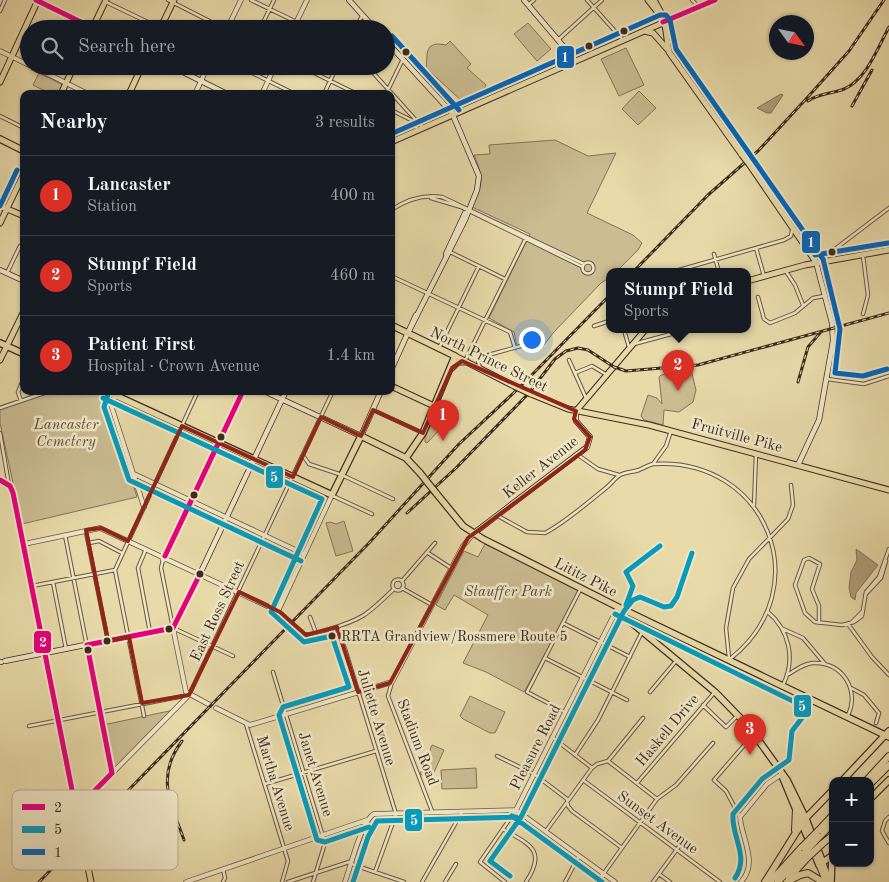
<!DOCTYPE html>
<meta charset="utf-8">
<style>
:root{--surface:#171b24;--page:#20242c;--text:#f1f3f6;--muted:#9ea1a6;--line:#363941;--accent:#d93025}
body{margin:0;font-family:"Old Standard TT",serif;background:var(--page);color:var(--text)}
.controls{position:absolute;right:15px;bottom:15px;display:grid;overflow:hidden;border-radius:10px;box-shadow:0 1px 4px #0004}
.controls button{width:45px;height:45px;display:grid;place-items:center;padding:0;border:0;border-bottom:1px solid var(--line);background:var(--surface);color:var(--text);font:25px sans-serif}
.compass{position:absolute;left:769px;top:15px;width:45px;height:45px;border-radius:50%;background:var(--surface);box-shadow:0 1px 4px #0004;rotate:123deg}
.you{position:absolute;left:531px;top:339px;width:18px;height:18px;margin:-12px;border:4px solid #fff;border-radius:50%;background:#1a73e8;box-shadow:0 0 0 8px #1a73e833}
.badge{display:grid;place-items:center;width:32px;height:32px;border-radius:50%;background:var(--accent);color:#fff;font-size:16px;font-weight:700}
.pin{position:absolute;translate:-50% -41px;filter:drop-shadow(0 1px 2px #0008)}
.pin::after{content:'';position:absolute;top:26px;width:18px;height:15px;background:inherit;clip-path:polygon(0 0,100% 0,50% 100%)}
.popup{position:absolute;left:606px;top:268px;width:145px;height:65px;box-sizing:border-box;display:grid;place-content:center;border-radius:10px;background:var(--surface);filter:drop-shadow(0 1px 4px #0005);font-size:16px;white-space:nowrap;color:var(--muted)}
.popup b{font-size:19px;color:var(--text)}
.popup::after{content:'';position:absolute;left:50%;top:100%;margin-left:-10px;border:10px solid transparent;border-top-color:var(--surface)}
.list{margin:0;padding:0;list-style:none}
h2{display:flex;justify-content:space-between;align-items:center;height:65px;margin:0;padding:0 20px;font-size:21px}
h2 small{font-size:16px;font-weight:400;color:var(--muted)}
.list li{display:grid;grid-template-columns:32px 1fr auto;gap:15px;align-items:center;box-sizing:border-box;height:80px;padding:0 20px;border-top:1px solid var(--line)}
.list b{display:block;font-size:19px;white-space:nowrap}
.list p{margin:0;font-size:16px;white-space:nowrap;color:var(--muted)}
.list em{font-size:16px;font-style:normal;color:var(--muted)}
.icon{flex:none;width:28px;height:28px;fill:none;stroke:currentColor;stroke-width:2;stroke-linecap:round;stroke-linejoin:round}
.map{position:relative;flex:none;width:889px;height:882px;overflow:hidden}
.search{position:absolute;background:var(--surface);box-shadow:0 1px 4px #0004;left:20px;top:20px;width:375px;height:55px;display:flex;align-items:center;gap:12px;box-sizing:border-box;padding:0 18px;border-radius:28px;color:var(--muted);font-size:19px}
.panel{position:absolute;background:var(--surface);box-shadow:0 1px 4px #0004;left:20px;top:90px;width:375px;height:305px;border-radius:10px}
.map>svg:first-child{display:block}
.green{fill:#cbbc92;stroke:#847358}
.water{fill:#ae9e7a;stroke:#817056}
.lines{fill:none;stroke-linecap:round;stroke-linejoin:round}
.minor-casing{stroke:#685642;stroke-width:4.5}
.tertiary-casing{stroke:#685642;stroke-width:5.5}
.secondary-casing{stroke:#3d2a1f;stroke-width:6}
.primary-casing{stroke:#3d2a1f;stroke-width:7}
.trunk-casing{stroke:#3d2a1f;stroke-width:8}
.motorway-casing{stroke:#3d2a1f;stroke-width:8}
.minor{stroke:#f0e7c7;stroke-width:2.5}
.tertiary{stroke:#f0e7c7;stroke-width:4}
.secondary{stroke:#f0e7c7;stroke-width:4.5}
.primary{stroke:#e8daa9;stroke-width:5}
.trunk{stroke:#e8daa9;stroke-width:5.5}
.motorway{stroke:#e8daa9;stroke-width:6}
.rail-casing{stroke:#3d2a1f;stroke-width:3}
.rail{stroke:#f0e7c7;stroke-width:1;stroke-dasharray:4;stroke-linecap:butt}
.primary-bridge-casing{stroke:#3d2a1f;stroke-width:7;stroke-linecap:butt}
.trunk-bridge-casing{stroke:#3d2a1f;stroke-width:8;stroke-linecap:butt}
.motorway-bridge-casing{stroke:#3d2a1f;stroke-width:8;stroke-linecap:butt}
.primary-bridge{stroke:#e8daa9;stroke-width:5}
.trunk-bridge{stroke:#e8daa9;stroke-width:5.5}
.motorway-bridge{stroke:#e8daa9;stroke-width:6}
.bus-1-casing{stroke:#f0e7c7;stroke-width:9}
.bus-2-casing{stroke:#f0e7c7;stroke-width:9}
.bus-3-casing{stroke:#f0e7c7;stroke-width:9}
.bus-1{stroke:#e5007d;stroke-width:5}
.bus-2{stroke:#069cbc;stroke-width:5}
.bus-3{stroke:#0065bd;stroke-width:5}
.marked{fill:none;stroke:#8f2418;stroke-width:4;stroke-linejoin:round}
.bus-dot{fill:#3d2a1f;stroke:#f0e7c7;stroke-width:2}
.labels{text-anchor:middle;stroke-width:5;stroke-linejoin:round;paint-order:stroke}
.bus-label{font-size:14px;fill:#3d2a1f;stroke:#f0e7c7;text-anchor:start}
.street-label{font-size:15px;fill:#3d2a1f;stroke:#f0e7c7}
.park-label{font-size:15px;font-style:italic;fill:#594736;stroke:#f0e7c7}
.key{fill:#f0e7c7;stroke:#baae95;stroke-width:1}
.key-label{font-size:14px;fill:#3d2a1f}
.line-badge{stroke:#f0e7c7;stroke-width:2}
.badge-label{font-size:14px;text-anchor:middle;font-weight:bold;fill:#fff}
</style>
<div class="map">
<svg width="889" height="882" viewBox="0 0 889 882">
<rect width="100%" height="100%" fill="#e8daa9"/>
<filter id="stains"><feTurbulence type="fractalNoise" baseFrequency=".004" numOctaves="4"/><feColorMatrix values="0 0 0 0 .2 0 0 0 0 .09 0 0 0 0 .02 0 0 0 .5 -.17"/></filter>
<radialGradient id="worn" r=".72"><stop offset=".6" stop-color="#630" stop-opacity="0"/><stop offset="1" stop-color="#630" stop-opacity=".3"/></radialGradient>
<path class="green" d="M528,23L551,49L537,61L514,34Z
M450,41L471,64L467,68L486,85L481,95L464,103L426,68C428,56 423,40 446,45Z
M626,48L644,85L619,96L601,59Z
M39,73L63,85L59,94H51L33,85Z
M639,91L656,108L638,125L622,109Z
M555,140L588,156L616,153L587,213L633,235L642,243L638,250L616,272H609V278L601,283L554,332L540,350L537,344L530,346L528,342L517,346L514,332L489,318L530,234L472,207C483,185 484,179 474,155L490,154L489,145Z
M691,370L696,390L693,402L679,412L664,410L663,425L644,420L641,416L648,395L657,398L662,404L659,377L661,375Z
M54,391H98L110,397L107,404L137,497L22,524L0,423V409Z
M437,410L441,428L427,443L425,442V438Z
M344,521L353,551L336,556L326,523L330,522L336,524Z
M485,544L580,591L524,692L486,672L463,663L488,615L454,595L445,610L436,605L464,551L478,557Z
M470,696L505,712L495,733H490L463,719L460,716Z
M174,710L112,773L103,725Z
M432,745L444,750L431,779L420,774Z
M476,768L477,788L442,789L441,770Z"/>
<path class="water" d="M781,94L783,95L771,113H767L757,108Z
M856,549L878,565L856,593L855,600L851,597L849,588L851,572L857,560Z"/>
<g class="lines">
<defs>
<path id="minor" d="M168,0L225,29
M251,0L311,29
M587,0L623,40
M692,0L698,6
M106,2L160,28
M528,5L534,0
M0,11L5,0
M261,26L268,29
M260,29L274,0
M355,29L362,16
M559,39L602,0
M238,66L295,94
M300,66L357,94
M367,66L423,128
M324,94L337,66
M386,94L403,59
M391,110L413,121L417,129
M0,116L24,128
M431,198L461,207L583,267
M391,210C406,200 424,194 442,197L584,264
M756,248L764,276
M448,251L505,279
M831,252L889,208
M714,254L719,272
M863,256L868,295L863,314
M582.5 268a5.5 5.5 0 1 1 11 0a5.5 5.5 0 1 1-11 0Z
M785,270L795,285L803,305
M672,272L784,240L791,236L792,230
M7,273L20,246
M391,276L510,332L515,348
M758,297L764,319L770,323L795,313L813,298L824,296
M594,326L609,321
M624,330L629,347
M634,344L686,330
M439,348L479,266
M569,360L586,398
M465,361L526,238
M480,368L478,361L481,357L528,344
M575,373L592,366L607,375
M827,379L864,384L889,376
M21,401L18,392L24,378
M0,408L50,391
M373,410L423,433
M0,433L9,485
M578,455L598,469L619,475
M304,457L309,464L342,475L393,499
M653,464L666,446L671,431
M333,496L372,514
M754,505L756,454
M498,516L527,532L545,533C566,522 587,503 606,488C611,484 615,478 620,475C626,472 633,472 639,470C643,468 649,465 653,464C766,456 820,588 730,659
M86,532L108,641
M65,535L112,773
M89,543L99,541L122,553
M146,549L138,568L150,632
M428,553L451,568
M165,556L243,391
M163,560L161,568L173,628L233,656
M392.5 585a5.5 5.5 0 1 1 11 0a5.5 5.5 0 1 1-11 0Z
M402,581L435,543
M53,582L66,649
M32,586L115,570
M402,588L432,605
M865,595L881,578L886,561
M278,611L304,634C312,636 319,632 327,630C363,619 367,615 394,589
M768,612C789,630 796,659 783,685
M310,617L316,633
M852,622L862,612
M563,623L630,657
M819,623V606L812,589L820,564L809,558L804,560L795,585L805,613L815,622L842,625L854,622L862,616L866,592L879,577L889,549
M848,624L872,657L889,675
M337,629L345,649L396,814L375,872
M783,629L803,638L825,664
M545,658L627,700
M729,658L726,628L733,588L749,559L788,519L793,505L791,485
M273,672L325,843L313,882
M789,674C797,669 803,664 813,663C843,661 861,692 847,717
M392,682L388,696L432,811
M851,688L864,695L879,713L876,723
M650,692L676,661
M703,705L726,727L738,715
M565,712L527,692L580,590
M144,716L115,570L198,391
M246,724L288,861L282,882
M29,726L189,695L333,391
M552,737L592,768
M575,755L598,720L642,632
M497,756L534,774L567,799L568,806L572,811L622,848
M608,761L657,799
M583,780L720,882
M637,783L714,693
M265,784L376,751
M64,812L76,810
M740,817L726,791L714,780L753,735
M889,817L885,821L882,831L889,843
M503,829C530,845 547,850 526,882
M546,831L592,768L597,764L608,761L643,718
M15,864C18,858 25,850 31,846C43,839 67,834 57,813L75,810
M223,869L225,878L223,882
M604,873L657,799L676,785L713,743
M659,874L670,882
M288,882L349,862L354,865L404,882
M422,882L462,812
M445,882L456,864
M505,882L480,862L516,810
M565,882L579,856
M653,882L683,841"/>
<path id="tertiary" d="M227,29L241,0
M293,29L307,0
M0,51L29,65
M32,66L88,94
M195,94L208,66
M262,94L275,66
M115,396L111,405L144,507
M134,474L304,554
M24,544L100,528L162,557L163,560L166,559L278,611L332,495
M173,628L186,692L210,705
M216,708L250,725L392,682L463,546L474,533
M76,810L189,695
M516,810L618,607
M516,810L615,882
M186,882L367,820
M345,882C350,868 362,820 374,814L516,810
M599,882L603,874
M741,882C759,863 741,837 740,817L767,784L782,774"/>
<path id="secondary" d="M36,0L93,29
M349,0L375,29
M524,0L575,60
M386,41L452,113L479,176L477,190L465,220L408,333
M171,66L227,94
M446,254L465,213
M0,270L24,281
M391,370L416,315
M264,391L361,436L381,391
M798,465L819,420L833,341L832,323L816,262
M474,533L587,447L590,437L576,421V411
M5,661L175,627L286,391
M0,662H1"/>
<path id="primary" d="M648,0L660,15
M654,0L664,18L669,52L742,155
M92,29L106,0
M160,29L174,0
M644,31L653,33L669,51
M0,82L38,0
M61,94L74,66
M129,94L142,66
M391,142L715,0
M749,164L816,262
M0,206L24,216
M0,223L24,173
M747,281L805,265L889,250
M455,356L514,386
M0,360L24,311
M452,368L458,362H465
M391,386L434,406
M531,394L568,409L649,425L889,490
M576,411L645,330
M0,480L10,486L13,493L91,882
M823,863L830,882
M819,865L826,882"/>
<path id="trunk" d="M0,139L24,151
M391,325L455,356L423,433L406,458
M0,343L24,354
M106,391L332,495L361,436L406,458L420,473
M436,493L463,526L483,539L618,607L889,737
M618,607L620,613L715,692L749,727L787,780L806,819L823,863
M782,776L819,865L833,855
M842,781L889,731
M870,799L889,780
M803,821L833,790
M831,882L832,857"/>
<path id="motorway" d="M866,781L889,756
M870,784L889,765
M795,830L796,809
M818,831L833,815
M819,837L833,823
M822,844L833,835
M789,878L807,858
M765,882L802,823
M770,882L802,847
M778,882L804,853
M787,882L800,875L808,873L823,882"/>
</defs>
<use href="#minor" class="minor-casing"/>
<use href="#tertiary" class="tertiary-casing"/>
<use href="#secondary" class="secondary-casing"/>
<use href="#primary" class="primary-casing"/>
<use href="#trunk" class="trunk-casing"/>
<use href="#motorway" class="motorway-casing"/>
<use href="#minor" class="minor"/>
<use href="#tertiary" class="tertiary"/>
<use href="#secondary" class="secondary"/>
<use href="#primary" class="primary"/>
<use href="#trunk" class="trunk"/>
<use href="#motorway" class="motorway"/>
<defs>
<path id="rail" d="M808,101C819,93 832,94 844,89C867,79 878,47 889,27
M852,106L872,70
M633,272L708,195L758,151L806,99L849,51L884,0
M798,382L808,347L820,333
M407,513L456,468L528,394L555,359L566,351L578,348L588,350L614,367L626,371L698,365L889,313
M182,741C155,777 171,803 184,840
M39,882L369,543L459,444L520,387L609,296"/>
</defs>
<use href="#rail" class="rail-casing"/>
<use href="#rail" class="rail"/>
<defs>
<path id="primary-bridge" d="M742,155L749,164
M514,386L531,394"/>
<path id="trunk-bridge" d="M420,473L436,493"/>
<path id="motorway-bridge" d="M802,847L818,831
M804,853L819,837
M807,858L822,844"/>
</defs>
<use href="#primary-bridge" class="primary-bridge-casing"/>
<use href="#trunk-bridge" class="trunk-bridge-casing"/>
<use href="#motorway-bridge" class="motorway-bridge-casing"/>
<use href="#primary-bridge" class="primary-bridge"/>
<use href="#trunk-bridge" class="trunk-bridge"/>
<use href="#motorway-bridge" class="motorway-bridge"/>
<defs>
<path id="bus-1" d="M36,0L93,28
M663,22L715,0
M0,480L10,486L13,493L76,810
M165,556L243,391
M173,628L200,574
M87,645L112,773
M87,645L173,628
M76,810L112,773"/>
<path id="bus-2" d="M109,391L104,407L129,480L301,561
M103,398L322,499L271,612L304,642L332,636L349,687L283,707L279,715L317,840L325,842L369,827
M626,605L633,586L626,572L660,546
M615,614L809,709L792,731L789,760L762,779L733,814C731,837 750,856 735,878
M512,816L602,882
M510,876L490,861L521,817L624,611L633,600L640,597L664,607L671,606L677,597L692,553
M353,882L368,837L377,821L516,817"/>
<path id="bus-3" d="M392,36L459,110
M391,134L660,15H666L670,20L676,49L823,259L840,329L835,373L863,376L887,369
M0,206L17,170
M815,255L888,243"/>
</defs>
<use href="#bus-1" class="bus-1-casing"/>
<use href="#bus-2" class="bus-2-casing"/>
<use href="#bus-3" class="bus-3-casing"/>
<use href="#bus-1" class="bus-1"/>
<use href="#bus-2" class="bus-2"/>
<use href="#bus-3" class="bus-3"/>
</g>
<path class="marked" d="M462,361L576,411L574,419L590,437L585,450L468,538L390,683L358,692L337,627L306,635L280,612L239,592L189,695L142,703L129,637L108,641L86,530L101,528L128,541L182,426L293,477L321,417L361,436L373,410L423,433L452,368Z"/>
<g class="bus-dot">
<circle cx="624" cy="31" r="4.5"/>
<circle cx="589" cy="46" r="4.5"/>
<circle cx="406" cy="52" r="4.5"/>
<circle cx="832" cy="252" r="4.5"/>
<circle cx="221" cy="437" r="4.5"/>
<circle cx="194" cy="495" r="4.5"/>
<circle cx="200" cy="574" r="4.5"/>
<circle cx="169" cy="629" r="4.5"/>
<circle cx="332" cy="636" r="4.5"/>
<circle cx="107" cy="641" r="4.5"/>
<circle cx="88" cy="650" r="4.5"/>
</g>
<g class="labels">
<g class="bus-label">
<text x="341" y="641">RRTA Grandview/Rossmere Route 5</text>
</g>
<g class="street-label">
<text transform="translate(489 359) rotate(26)" y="5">North Prince Street</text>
<text transform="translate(737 435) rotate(15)" y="5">Fruitville Pike</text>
<text transform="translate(540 467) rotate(-38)" y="5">Keller Avenue</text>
<text transform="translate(586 577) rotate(27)" y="5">Lititz Pike</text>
<text transform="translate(217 611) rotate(-65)" y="5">East Ross Street</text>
<text transform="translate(377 717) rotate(73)" y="5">Juliette Avenue</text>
<text transform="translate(667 730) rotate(-50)" y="5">Haskell Drive</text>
<text transform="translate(418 742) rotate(69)" y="5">Stadium Road</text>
<text transform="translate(535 747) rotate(-63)" y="5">Pleasure Road</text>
<text transform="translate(316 774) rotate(73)" y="5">Janet Avenue</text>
<text transform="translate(276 783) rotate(73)" y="5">Martha Avenue</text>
<text transform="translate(658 822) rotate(36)" y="5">Sunset Avenue</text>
</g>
<g class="park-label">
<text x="66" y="429">Lancaster<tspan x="66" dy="17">Cemetery</tspan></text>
<text x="508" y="596">Stauffer Park</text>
</g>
</g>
<rect x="12" y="790" width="166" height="80" rx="8" class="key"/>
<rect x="22" y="804" width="23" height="6" fill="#e5007d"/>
<rect x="22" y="826" width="23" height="7" fill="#069cbc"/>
<rect x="22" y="849" width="23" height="6" fill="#0065bd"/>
<g class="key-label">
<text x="54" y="812">2</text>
<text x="54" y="834">5</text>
<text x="54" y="857">1</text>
</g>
<g class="line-badge">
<rect x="556" y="45" width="19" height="24" rx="5" fill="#0065bd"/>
<rect x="801" y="230" width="20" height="24" rx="5" fill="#0065bd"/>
<rect x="265" y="465" width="19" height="24" rx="5" fill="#069cbc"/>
<rect x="33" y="630" width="19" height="24" rx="5" fill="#e5007d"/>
<rect x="793" y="694" width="19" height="24" rx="5" fill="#069cbc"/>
<rect x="404" y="808" width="19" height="24" rx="5" fill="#069cbc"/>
</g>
<g class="badge-label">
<text x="565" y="62">1</text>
<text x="811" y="247">1</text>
<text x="274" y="482">5</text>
<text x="43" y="647">2</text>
<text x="802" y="711">5</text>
<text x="414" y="825">5</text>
</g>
<rect width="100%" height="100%" filter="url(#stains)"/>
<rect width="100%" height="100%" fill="url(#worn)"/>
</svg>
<div class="controls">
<button>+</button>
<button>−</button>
</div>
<svg class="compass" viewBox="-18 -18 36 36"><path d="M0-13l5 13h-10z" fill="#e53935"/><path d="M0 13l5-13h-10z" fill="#9ea1a6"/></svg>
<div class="you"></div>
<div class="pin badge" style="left:443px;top:441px">1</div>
<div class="pin badge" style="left:678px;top:391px">2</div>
<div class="popup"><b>Stumpf Field</b>Sports</div>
<div class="pin badge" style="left:750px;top:755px">3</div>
<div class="search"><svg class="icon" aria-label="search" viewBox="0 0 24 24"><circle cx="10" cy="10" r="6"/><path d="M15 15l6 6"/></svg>Search here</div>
<section class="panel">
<h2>Nearby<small>3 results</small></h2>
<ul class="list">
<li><span class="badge">1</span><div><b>Lancaster</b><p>Station</p></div><em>400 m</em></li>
<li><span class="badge">2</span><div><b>Stumpf Field</b><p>Sports</p></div><em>460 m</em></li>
<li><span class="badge">3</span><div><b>Patient First</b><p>Hospital · Crown Avenue</p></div><em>1.4 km</em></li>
</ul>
</section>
</div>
